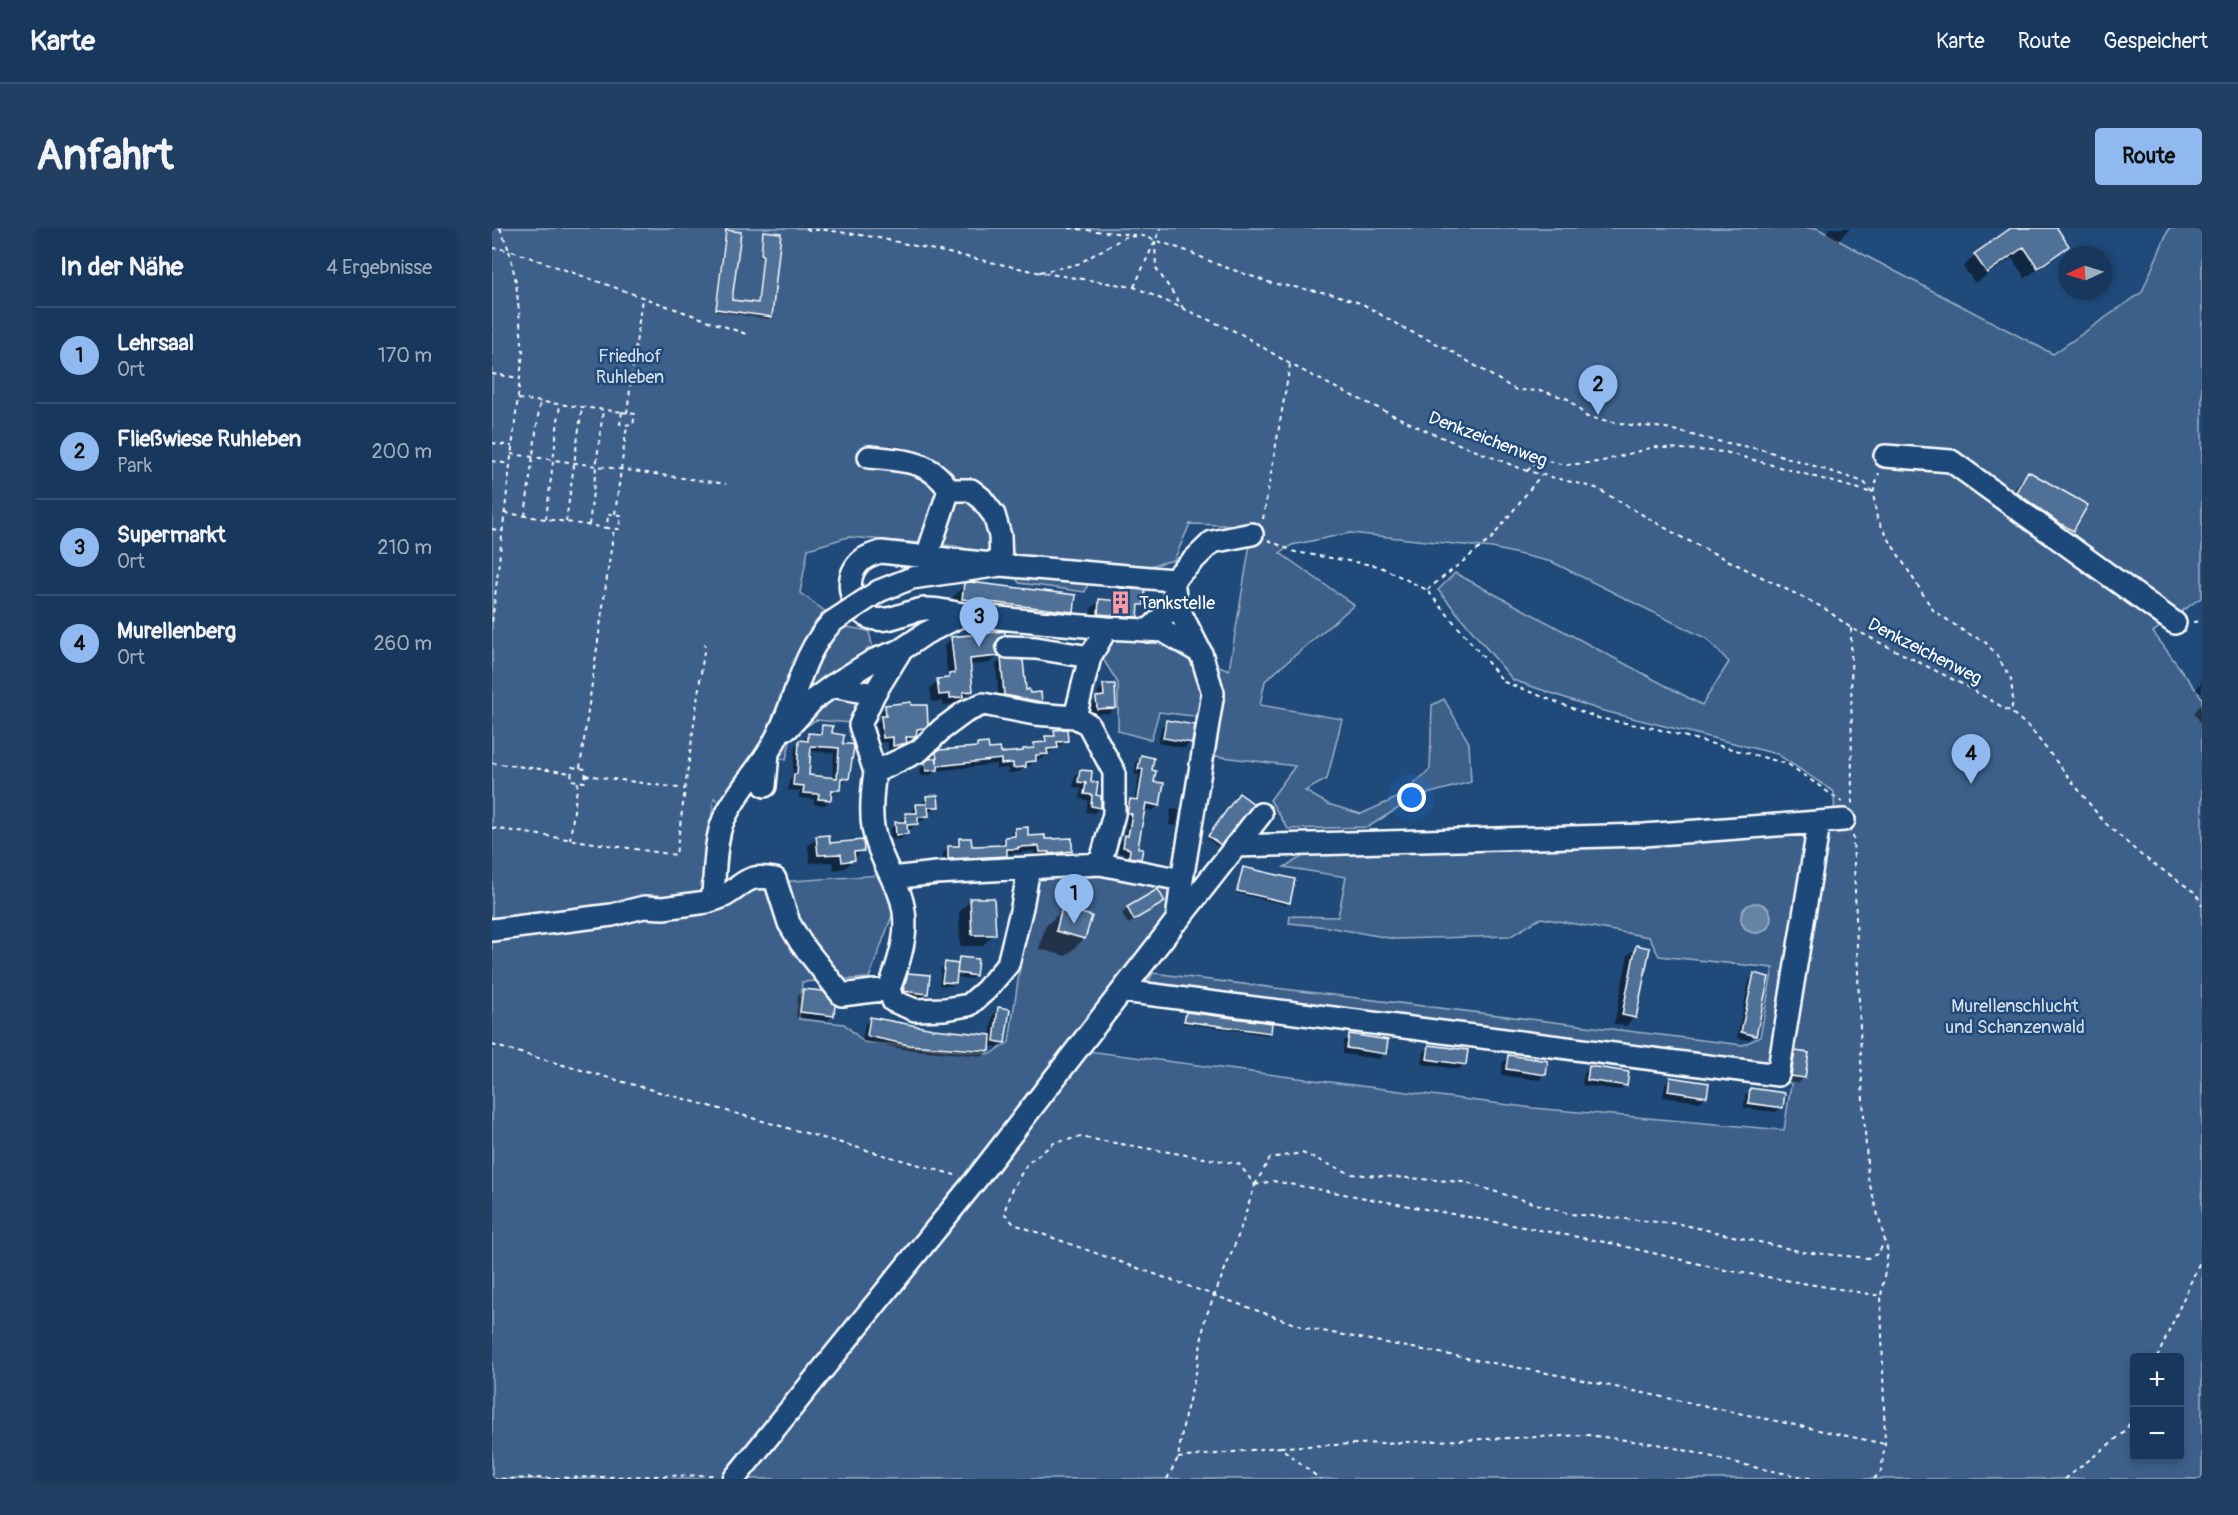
<!DOCTYPE html>
<html lang="de">
<meta charset="utf-8">
<style>
:root{--surface:#17385c;--page:#203f62;--text:#f1f3f6;--muted:#9eacbb;--line:#365272;--accent:#90b9f0}
body{margin:0;font-family:Pangolin,sans-serif;background:var(--page);color:var(--text)}
.controls{position:absolute;right:18px;bottom:18px;display:grid;overflow:hidden;border-radius:6px;box-shadow:0 3px 9px #0003}
.controls button{width:54px;height:54px;display:grid;place-items:center;padding:0;border:0;border-bottom:2px solid var(--line);background:var(--surface);color:var(--text);font:30px sans-serif}
.compass{position:absolute;left:1566px;top:18px;width:54px;height:54px;border-radius:50%;background:var(--surface);box-shadow:0 3px 9px #0003;rotate:266deg}
.you{position:absolute;left:920px;top:570px;width:21px;height:21px;margin:-15px;border:4px solid #fff;border-radius:50%;background:#1a73e8;box-shadow:0 0 0 9px #1a73e833}
.badge{display:grid;place-items:center;width:39px;height:39px;border-radius:50%;background:var(--accent);color:#111;font-size:20px;font-weight:700}
.pin{position:absolute;translate:-50% -50px;filter:drop-shadow(0 2px 3px #0008)}
.pin::after{content:'';position:absolute;top:32px;width:21px;height:18px;background:inherit;clip-path:polygon(0 0,100% 0,50% 100%)}
.list{margin:0;padding:0;list-style:none}
h2{display:flex;justify-content:space-between;align-items:center;height:78px;margin:0;padding:0 24px;font-size:26px}
h2 small{font-size:20px;font-weight:400;color:var(--muted)}
.list li{display:grid;grid-template-columns:39px 1fr auto;gap:18px;align-items:center;box-sizing:border-box;height:96px;padding:0 24px;border-top:2px solid var(--line)}
.list b{display:block;font-size:22px;white-space:nowrap}
.list p{margin:0;font-size:20px;white-space:nowrap;color:var(--muted)}
.list em{font-size:20px;font-style:normal;color:var(--muted)}
.map{position:relative;flex:none;width:1710px;height:1251px;overflow:hidden;border-radius:6px}
header{display:flex;align-items:center;gap:36px;box-sizing:border-box;height:84px;padding:0 30px;background:var(--surface);border-bottom:2px solid var(--line)}
header strong{font-size:28px}
nav{display:flex;gap:33px;margin-inline-start:auto;font-size:21px}
.intro{display:flex;align-items:center;justify-content:space-between;box-sizing:border-box;height:144px;padding:0 36px}
h1{margin:0;font-size:42px}
.button{padding:15px 27px;border-radius:6px;background:var(--accent);color:#111;font-size:21px;font-weight:700}
main{display:flex;gap:36px;padding:0 36px}
aside{flex:1;background:var(--surface);border-radius:6px;box-shadow:0 3px 9px #0003}
.map>svg:first-child{display:block}
.green{fill:#3c618b;stroke:#9eb0c5;stroke-width:1.5;fill-rule:evenodd}
.water{fill:#6583a4;stroke:#a3b5c8;stroke-width:1.5}
.shadow{fill:#0007;fill-rule:evenodd}
.building{fill:#507197;stroke:#fff;stroke-width:1.5;fill-rule:evenodd}
.lines{fill:none;stroke-linecap:round;stroke-linejoin:round}
.minor-casing{stroke:#fff;stroke-width:26}
.path{stroke:#fff;stroke-width:2;stroke-dasharray:4.5 4.5;stroke-linecap:butt}
.minor{stroke:#1f4a7a;stroke-width:21}
.minor-bridge-casing{stroke:#fff;stroke-width:26;stroke-linecap:butt}
.minor-bridge{stroke:#1f4a7a;stroke-width:21}
.labels{text-anchor:middle;stroke-width:5;stroke-linejoin:round;paint-order:stroke}
.park-label{font-size:18px;fill:#d8dfe8;stroke:#1f4a7a}
.street-label{font-size:18px;fill:#fff;stroke:#1f4a7a}
.poi-label{font-size:18px;fill:#fff;stroke:#1f4a7a;text-anchor:start}
</style>
<header>
<strong>Karte</strong>
<nav><a>Karte</a><a>Route</a><a>Gespeichert</a></nav>
</header>
<div class="intro"><h1>Anfahrt</h1><a class="button">Route</a></div>
<main>
<aside>
<h2>In der Nähe<small>4 Ergebnisse</small></h2>
<ul class="list">
<li><span class="badge">1</span><div><b>Lehrsaal</b><p>Ort</p></div><em>170 m</em></li>
<li><span class="badge">2</span><div><b>Fließwiese Ruhleben</b><p>Park</p></div><em>200 m</em></li>
<li><span class="badge">3</span><div><b>Supermarkt</b><p>Ort</p></div><em>210 m</em></li>
<li><span class="badge">4</span><div><b>Murellenberg</b><p>Ort</p></div><em>260 m</em></li>
</ul>
</aside>
<div class="map">
<svg width="1710" height="1251" viewBox="0 0 1710 1251">
<rect width="100%" height="100%" fill="#1f4a7a"/>
<filter id="ink" filterUnits="userSpaceOnUse"><feTurbulence type="fractalNoise" baseFrequency=".0167" numOctaves="2"/><feDisplacementMap in="SourceGraphic" scale="12" xChannelSelector="R" yChannelSelector="G"/><feConvolveMatrix kernelMatrix="1 2 1 2 8 2 1 2 1" color-interpolation-filters="sRGB"/></filter>
<g filter="url(#ink)">
<path class="green" d="M0,0H1325L1376,29L1561,126L1650,64L1677,0H1710V369L1661,404L1710,470V1251H253L568,861L596,823L1041,880L1292,902L1299,856L1274,839L656,754L661,745L1251,817L1268,809L1281,740L1167,728L1157,709L1049,690L1019,708L903,711L835,699L797,695L798,688L846,689L854,649L792,639L815,626L1343,599L1342,564L1285,526L1108,482L1021,452L946,362L963,345L1210,477L1237,434L1215,411L1060,334L1000,320L858,305L800,317L788,325L862,377L773,453L768,477L850,491L835,551L813,563L836,576L869,586L909,568L938,541L940,477L952,471L977,515L979,554L924,569L876,599L796,601L778,572L803,538L723,528L725,502L701,488L667,484L659,512L626,503V455L609,428L614,411L662,412L737,442L761,298L698,296L682,332L597,353L593,364L527,355L514,331L463,318L356,309L316,321L308,365L355,399L377,403L382,426L341,450L367,470L360,495L324,492L299,509L294,532L266,522L227,574L222,570L211,659L389,647L401,685L377,750L310,754L307,791L352,796L372,814L499,826L517,814L541,650L593,646L683,657L675,690L542,864L358,1089L231,1251H0ZM1642,1130H1688V1228H1642Z"/>
<path class="water" d="M1249 690a15 15 0 1 1 30 0a15 15 0 1 1-30 0Z"/>
<path class="shadow" d="M1337,0H1358L1346,13L1334,6Z
M1521,0H1565L1575,17L1564,29L1533,50L1520,30L1483,55L1471,39L1483,27Z
M235,4L238,73L265,76L270,29L267,28L270,7L272,5L278,88L276,91L223,83L232,6Z
M398,217L413,219V220L404,228L390,226Z
M1536,245L1580,302L1571,311L1516,273L1527,254Z
M473,357L580,383L569,395L459,383L461,369Z
M629,362L650,377L645,382L644,388L636,397L598,395L599,381L608,372L620,374L621,370Z
M459,411L503,415L502,418L506,428L498,435L477,437L480,463L462,476L451,477V473L440,474L438,460L446,452H453L456,449L452,418Z
M509,431L533,463L548,473L543,478L507,472L504,436Z
M1710,443V465L1703,463L1709,455Z
M612,458L622,480L617,485L600,486L599,476L607,470L606,463Z
M1710,475V497L1702,485Z
M394,478L434,497L408,520L396,522V514L386,515L384,495L389,490L388,484Z
M674,494L698,514L693,520L666,515L669,499Z
M330,499L350,517L356,550L351,555H347L346,562L341,567H338V572L332,577L322,576V571L307,570L308,563L296,562L297,553L300,550L303,519L308,514H311L317,506L324,507ZM317,523L342,525L340,551L315,549Z
M563,504L575,512L549,531L544,532L537,538H534L527,544L516,545V540L504,541V536L443,543L439,547L429,548L428,541L447,523L483,520L486,518L507,526L537,522Z
M649,529L658,543L667,577L661,583L652,581L644,622L648,630L642,636L632,634L634,626L626,624L628,614L632,610L635,591L631,590L633,578L638,572L642,573L647,547L642,546L644,535Z
M588,543L597,556L608,579L602,585L594,584L596,572L588,571L589,560L581,559L583,549Z
M435,569L445,578L440,583L435,584V588L430,593L425,594L419,601L414,602V605L409,611L399,612L398,601L404,596L409,595V592L414,587L420,586V583L425,578L430,577V575Z
M745,569L728,616L725,618L715,610Z
M679,581L687,582L685,596L683,598L677,597Z
M524,601L535,609L551,612L579,623L573,628L564,630L543,629L542,623L514,626L508,633L451,636V625L456,620H462L468,612L478,619H508V616L513,610H518V607Z
M325,610L336,616L370,623L353,640L342,642L341,634L318,635L316,618Z
M751,640L796,674L794,677L744,665Z
M479,672L502,706L490,718H468L467,684Z
M671,674L666,679L636,696L630,686L636,680Z
M571,681L592,711L574,728L547,721L553,699Z
M1145,719L1142,789L1134,798L1122,796L1136,727Z
M467,731L483,747L479,751L463,749L462,755L459,758L447,757L449,740L453,736L463,737Z
M417,746L434,766L429,771L407,769L411,752Z
M1262,747L1263,807L1257,812L1245,810L1257,753Z
M312,762L340,788L335,793L304,789L306,768Z
M507,781L512,814L507,819L497,818L496,822L491,828L411,821L370,813L373,796L379,790L441,802L498,808L501,787Z
M694,785L778,805L775,807L691,795Z
M858,808L892,825L887,831L851,826L852,813Z
M938,818L972,836L967,841L930,836L932,824Z
M1303,824L1312,849L1307,855L1294,853L1298,830Z
M1017,829L1052,846L1047,852L1009,847L1011,834Z
M1098,839L1133,857L1128,862L1090,857L1092,845Z
M1178,851L1214,868L1208,874L1171,869L1173,856Z
M1259,862L1290,879L1284,884L1252,880L1253,867Z"/>
<path class="building" d="M1519,0H1565L1577,18L1546,40L1532,19L1495,45L1482,26Z
M234,2L249,4L240,72L266,75L271,27L269,26L271,3L289,5L280,89L224,81Z
M1536,243L1596,277L1581,303L1566,294L1524,264Z
M478,354L584,367L582,384L470,371L472,355Z
M629,360L653,362L652,377H647L646,389L606,386L607,371L627,373Z
M513,403V407L506,412L503,418L507,428L478,431L481,463L471,464V469L458,470V466L447,467L445,451L457,450V446L463,445L459,409Z
M509,429L531,432L534,462L537,461L538,465L549,464L550,474L512,467Z
M611,456H623L624,480L605,481L604,469L612,468Z
M419,474V477H435L436,497L432,500L425,501L424,509H414L415,515L401,518V509L391,510L389,488H394L393,477Z
M674,492L703,497L700,515L671,510Z
M330,497L341,498L340,505L352,507L351,516H361L362,519L357,551L349,550L348,562H340L339,572L326,571L327,566L311,565L312,558L301,557L302,546H305L307,512L316,513V505L329,506ZM319,518L347,520L345,550L317,547Z
M575,501L576,513L565,514L566,520L555,521L556,526L544,527V533L534,534V539L521,540V535L509,536V531L446,538V542L434,543L433,534L437,531L445,530V535L444,524L447,522L485,519V516L496,515L497,521L508,520L509,525L531,523V521L542,520V515L554,514L553,508H563L562,502Z
M649,527L662,530L660,542L664,543L662,554L672,555L668,578L654,575L646,620L651,621L649,631L637,629L638,621L631,619L633,607L636,608L640,586L635,585L638,571L646,572L651,541H646Z
M588,542L600,543L599,554L606,555L604,567L609,568V580L599,578L600,567L592,566L594,555L586,554Z
M747,565L762,576L729,617L716,608Z
M446,567L447,579H436L437,588L426,589V596L415,597L416,606L404,607L403,594H414L413,585H425L424,576H435L434,568Z
M536,599V608L553,607V611H558L580,610V623L557,626V624H548L547,618L526,619V621H515V628L456,631V618H467V610H479L480,618L513,617V609L523,608V600Z
M337,607L338,615L371,612L372,623L362,624L363,632L350,634L349,626L326,627L324,608Z
M751,639L803,651L798,675L745,663Z
M666,661L673,674L642,692L635,679Z
M478,670H502L504,707H480Z
M570,680L600,688L593,711L564,703Z
M1144,717L1158,720L1144,790L1130,787Z
M467,729L486,731L484,748L465,745Z
M453,734L466,736L464,755L450,754Z
M416,745L438,747L436,766L411,763Z
M1262,745L1277,749L1264,808L1249,804Z
M311,761L331,763L343,777L342,788L308,784Z
M506,779L518,781L513,815L502,813Z
M694,784L780,795L779,805L692,793Z
M378,789L441,801L499,807L498,823L417,817L375,808Z
M857,806L896,812L894,826L855,820Z
M937,817L976,822L974,837L935,831Z
M1303,823L1317,825L1313,850L1299,848Z
M1016,827L1056,833L1054,847L1014,841Z
M1097,838L1137,844L1135,858L1095,852Z
M1178,849L1217,855L1215,869L1176,863Z
M1258,860L1293,865L1291,880L1256,875Z"/>
<g class="lines">
<defs>
<path id="minor" d="M1393,228L1459,233L1683,395
M377,229C410,232 439,232 457,262L435,328
M681,352L720,314L760,306
M387,363L420,350L509,337L508,308L502,287L489,270L479,262H457
M684,376L709,425
M615,400C569,396 524,392 478,387C464,386 447,380 433,381C415,382 398,396 379,390C362,384 354,360 361,344C367,331 377,327 389,324L509,337L681,352L684,376L656,403
M516,419L544,420L598,429
M340,458L382,466L409,422
M382,466L368,497L383,544L427,523L450,501L473,484L491,476L543,486L583,489L596,496L622,544V586L608,636
M296,500L321,472L340,458L382,432L409,422L434,405L471,387
M383,544C376,591 379,608 400,650L444,645L608,636L690,652
M273,558L276,525
M744,618L1152,607L1352,592
M400,650C423,688 411,723 397,761L401,773L423,782L453,781L477,777L494,762L516,736L530,679L537,640
M215,674C221,672 228,670 234,667C255,654 255,646 283,651L297,695L309,715L350,767L397,761
M686,692L769,586
M0,702L120,687L152,679L171,680L215,674L221,665C223,644 223,612 231,593C244,564 266,543 281,516C305,475 306,430 340,394
M631,763L1286,847L1327,595
M242,1251L483,953L685,692L690,652L721,465L709,425L671,403L615,400L598,429L583,489"/>
</defs>
<use href="#minor" class="minor-casing"/>
<path class="path" d="M8,0L17,22L254,106
M314,0L317,2H334L382,9L545,44L642,59L749,106L798,136L846,161L939,205L1035,243L1104,260L1189,309L1332,380L1359,400L1470,456L1519,484L1538,500L1611,593L1649,627L1704,665L1710,677
M577,0L651,8L695,23L727,37L779,55L841,66L871,76L913,101L952,119L1024,162L1051,163L1076,171L1095,189L1139,197L1174,200L1215,211L1272,222L1372,254L1381,265L1385,290L1402,320L1441,382L1473,404L1493,414L1504,426L1519,451L1521,472L1519,484
M663,13L664,40L691,80
M0,20L17,22L24,54L31,124L0,395
M548,44L586,36L633,9L646,8
M642,59L669,0
M0,146L28,150
M26,171L130,184
M130,184L143,186L141,197L128,196Z
M135,185L150,70
M0,215L20,218
M19,226L234,256
M0,233L18,236
M1035,243L1047,231L1073,237L1107,234L1162,219L1233,224L1381,265L1387,245
M13,285L115,300
M116,286L129,287L127,301L115,300Z
M123,286L135,197
M33,288L48,174
M54,291L68,176
M771,291L798,137
M74,294L90,179
M97,297L111,182
M0,301L11,303
M776,312L803,324L887,338L935,362L1012,454L1106,490L1161,500L1296,536L1350,574
M935,362L999,311L1049,247
M1701,394L1710,393
M1359,400L1360,577
M0,535L80,545
M80,539L94,541L93,554L79,552Z
M88,540L122,300
M93,547L193,561
M0,600L184,627L213,416
M1361,607L1370,856L1376,950L1396,1024L1389,1068
M78,612L86,553
M0,817L463,947
M763,957L781,953L1118,1015L1233,1042L1389,1068L1393,1216L1389,1243L1382,1251
M763,957L778,930L810,925L860,946L971,954L1078,986L1188,996L1311,1024L1376,1030L1387,1025L1393,1011
M1665,1130L1710,1029
M788,1219L1096,1207L1171,1217L1270,1241L1322,1251
M686,1230L788,1219L828,1251
M0,1251L225,1247
M675,1251L686,1230L692,1192L704,1145L713,1091L745,1011L763,957L747,936L588,909L562,915L535,936L519,963L512,985L522,996L814,1100L1076,1149L1393,1216
M1573,1251L1634,1203L1642,1183"/>
<use href="#minor" class="minor"/>
<defs>
<path id="minor-bridge" d="M340,394L387,363"/>
</defs>
<use href="#minor-bridge" class="minor-bridge-casing"/>
<use href="#minor-bridge" class="minor-bridge"/>
</g>
</g>
<defs>
<symbol id="building-bare" viewBox="-9 -9 18 18"><path d="M-4-6H4V6H1V3H-1V6H-4ZM-2.5-4.3h1.7v1.8h-1.7ZM.8-4.3h1.7v1.8H.8ZM-2.5-1h1.7V.8h-1.7ZM.8-1h1.7V.8H.8Z" fill="#ff9aa2" stroke="#1f4a7a" stroke-width="2.5" paint-order="stroke"/></symbol>
</defs>
<g fill-rule="evenodd">
<use href="#building-bare" x="612" y="358" width="33" height="33"/>
</g>
<g class="labels">
<g class="park-label">
<text x="138" y="134">Friedhof<tspan x="138" dy="21">Ruhleben</tspan></text>
<text x="1523" y="784">Murellenschlucht<tspan x="1523" dy="21">und Schanzenwald</tspan></text>
</g>
<g class="street-label">
<text transform="translate(996 211) rotate(21)" y="6">Denkzeichenweg</text>
<text transform="translate(1433 423) rotate(27)" y="6">Denkzeichenweg</text>
</g>
<g class="poi-label">
<text x="647" y="381">Tankstelle</text>
</g>
</g>
</svg>
<div class="controls">
<button>+</button>
<button>−</button>
</div>
<svg class="compass" viewBox="-18 -18 36 36"><path d="M0-13l5 13h-10z" fill="#e53935"/><path d="M0 13l5-13h-10z" fill="#9eacbb"/></svg>
<div class="you"></div>
<div class="pin badge" style="left:582px;top:696px">1</div>
<div class="pin badge" style="left:1106px;top:187px">2</div>
<div class="pin badge" style="left:487px;top:419px">3</div>
<div class="pin badge" style="left:1479px;top:556px">4</div>
</div>
</main>
